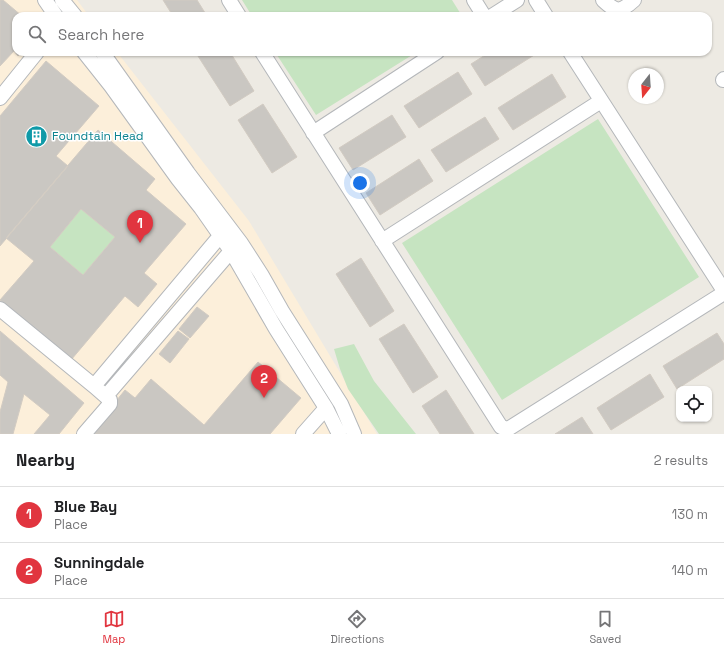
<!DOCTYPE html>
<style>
:root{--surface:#fff;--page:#f2f2f2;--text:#202124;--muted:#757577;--line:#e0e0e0;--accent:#e1353f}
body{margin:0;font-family:"Space Grotesk",sans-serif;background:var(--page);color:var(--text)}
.controls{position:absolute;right:12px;bottom:12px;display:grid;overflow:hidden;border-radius:8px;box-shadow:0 1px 3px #0004}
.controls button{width:36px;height:36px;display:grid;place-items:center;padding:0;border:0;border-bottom:1px solid var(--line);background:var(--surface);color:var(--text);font:20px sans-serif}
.compass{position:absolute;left:628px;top:68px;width:36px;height:36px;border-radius:50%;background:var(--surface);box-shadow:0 1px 3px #0004;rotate:197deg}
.you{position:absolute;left:360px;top:183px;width:14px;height:14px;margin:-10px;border:3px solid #fff;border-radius:50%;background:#1a73e8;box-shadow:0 0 0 6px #1a73e833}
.badge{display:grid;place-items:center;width:26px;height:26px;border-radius:50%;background:var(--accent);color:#fff;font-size:13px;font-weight:700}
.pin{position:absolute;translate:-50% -33px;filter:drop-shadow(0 1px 2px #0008)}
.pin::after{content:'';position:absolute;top:21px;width:14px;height:12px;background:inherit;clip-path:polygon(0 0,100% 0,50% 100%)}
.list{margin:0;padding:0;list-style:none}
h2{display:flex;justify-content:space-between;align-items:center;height:52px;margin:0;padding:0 16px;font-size:17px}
h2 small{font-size:13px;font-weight:400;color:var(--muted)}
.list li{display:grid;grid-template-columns:26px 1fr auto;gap:12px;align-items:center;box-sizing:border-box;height:56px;padding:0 16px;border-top:1px solid var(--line)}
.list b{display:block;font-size:15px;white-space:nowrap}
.list p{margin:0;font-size:13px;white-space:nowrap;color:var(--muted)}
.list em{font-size:13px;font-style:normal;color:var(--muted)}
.icon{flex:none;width:22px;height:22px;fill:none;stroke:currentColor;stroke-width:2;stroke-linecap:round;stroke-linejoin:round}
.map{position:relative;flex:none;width:724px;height:434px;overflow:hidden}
.search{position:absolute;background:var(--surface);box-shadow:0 1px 3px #0004;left:12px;right:12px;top:12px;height:44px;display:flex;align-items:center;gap:10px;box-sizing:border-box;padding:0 14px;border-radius:12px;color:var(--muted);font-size:15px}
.sheet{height:164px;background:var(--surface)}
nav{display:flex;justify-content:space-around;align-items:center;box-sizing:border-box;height:56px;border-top:1px solid var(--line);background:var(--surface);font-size:11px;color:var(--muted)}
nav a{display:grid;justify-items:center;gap:2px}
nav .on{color:var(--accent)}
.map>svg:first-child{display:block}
.commercial{fill:#fcefda}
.green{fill:#c6e4c1}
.building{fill:#cac7c2;stroke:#d2cbc2;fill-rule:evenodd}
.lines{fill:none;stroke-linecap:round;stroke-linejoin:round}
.minor-casing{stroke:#b4b7ba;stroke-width:16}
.minor{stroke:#fff;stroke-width:14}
.labels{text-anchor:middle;stroke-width:3;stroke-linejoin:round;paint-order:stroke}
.culture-label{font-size:12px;fill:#0d838f;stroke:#fff;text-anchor:start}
</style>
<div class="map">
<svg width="724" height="434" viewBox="0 0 724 434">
<rect width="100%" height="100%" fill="#edeae3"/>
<path class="commercial" d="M0,0H77L89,16H16V52H117L249,221L377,434H0Z"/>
<path class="green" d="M242,0H452L462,16H252Z
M275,52H417L316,115Z
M598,119L699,277L502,400L402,243Z
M81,209L115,237L83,275L50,247Z
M354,344L374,381L416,434H379L348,389L340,369L334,349Z"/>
<path class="building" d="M0,0H3L22,16H16V52H22L18,56L14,51L0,66Z
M163,0H197L207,16H173Z
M197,52H230L254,91L230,106L196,53Z
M490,52H539L485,86L471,64Z
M46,61L99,106L56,156L68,166L0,246V116Z
M458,72L472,94L419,128L404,106Z
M552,74L566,97L513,130L498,108Z
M263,104L297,157L272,173L238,120Z
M392,115L406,137L353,170L339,148Z
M485,117L499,139L446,172L431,150Z
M98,130L155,179L146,190L186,224L144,273L157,284L138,307L125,296L71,360L0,300L34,261L6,238ZM81,209L115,237L83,275L50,247Z
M419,159L433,181L380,215L366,193Z
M361,258L394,311L370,327L336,274Z
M197,307L209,316L190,338L179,329Z
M404,324L438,377L413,393L379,339Z
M0,331L84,403L59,434H34L50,415L24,394L13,434H0V412L8,382L0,375Z
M178,331L189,339L170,363L159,354Z
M717,333L724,344V359L677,389L663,366Z
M258,362L301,398L270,434H95L92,431L125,390L135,398L151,379L204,425Z
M650,374L664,397L611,430L597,408Z
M446,390L474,434H440L422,406Z
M582,417L593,434H555Z"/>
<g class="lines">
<defs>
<path id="minor" d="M45,0L56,16
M62,0L75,16
M229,0L239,16
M474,0L484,16
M536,0L546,16
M603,0C616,12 620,13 634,0
M492,16L517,0
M84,52L111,86L178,179L201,208L231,251L276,329L326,408L339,434
M102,52L188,173L241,243L261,274L282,311L341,404L354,434
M262,52L501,427L508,429L724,293
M570,52L724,291
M723,80L724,79
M0,98L37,52
M313,133L437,52
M382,241L601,101
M0,309L94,386L110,400V404L84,434
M94,386L220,236L226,231
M106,396L231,251L237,246
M303,434L326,408"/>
</defs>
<use href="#minor" class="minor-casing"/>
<use href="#minor" class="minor"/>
</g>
<defs>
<symbol id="building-disc" viewBox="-11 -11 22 22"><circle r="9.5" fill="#0f9aa8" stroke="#fff"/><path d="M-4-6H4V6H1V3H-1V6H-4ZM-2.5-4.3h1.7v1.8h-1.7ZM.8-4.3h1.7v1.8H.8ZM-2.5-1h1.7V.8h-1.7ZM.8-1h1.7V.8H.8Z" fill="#fff"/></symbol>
</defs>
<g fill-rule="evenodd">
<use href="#building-disc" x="24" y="124" width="25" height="25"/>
</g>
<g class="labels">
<g class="culture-label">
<text x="52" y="140">Foundtain Head</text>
</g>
</g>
</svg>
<div class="controls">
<button><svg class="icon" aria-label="locate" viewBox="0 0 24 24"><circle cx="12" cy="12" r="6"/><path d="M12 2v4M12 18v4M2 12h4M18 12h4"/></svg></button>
</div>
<svg class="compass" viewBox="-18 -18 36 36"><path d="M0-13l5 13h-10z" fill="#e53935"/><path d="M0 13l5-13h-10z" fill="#757577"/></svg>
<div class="you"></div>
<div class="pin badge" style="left:140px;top:243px">1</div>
<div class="pin badge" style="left:264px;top:398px">2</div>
<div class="search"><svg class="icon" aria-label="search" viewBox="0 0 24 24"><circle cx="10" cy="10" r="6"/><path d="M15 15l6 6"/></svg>Search here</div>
</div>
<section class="sheet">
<h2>Nearby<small>2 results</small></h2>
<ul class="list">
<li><span class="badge">1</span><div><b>Blue Bay</b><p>Place</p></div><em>130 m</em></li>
<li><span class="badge">2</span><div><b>Sunningdale</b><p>Place</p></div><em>140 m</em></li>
</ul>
</section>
<nav>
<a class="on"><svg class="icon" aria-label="map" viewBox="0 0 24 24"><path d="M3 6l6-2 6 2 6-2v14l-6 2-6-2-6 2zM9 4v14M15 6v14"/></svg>Map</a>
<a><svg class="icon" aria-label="directions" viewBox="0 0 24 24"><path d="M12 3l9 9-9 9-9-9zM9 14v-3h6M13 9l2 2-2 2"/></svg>Directions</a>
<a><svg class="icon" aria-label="saved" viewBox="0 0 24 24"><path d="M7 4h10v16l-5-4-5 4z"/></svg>Saved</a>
</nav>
